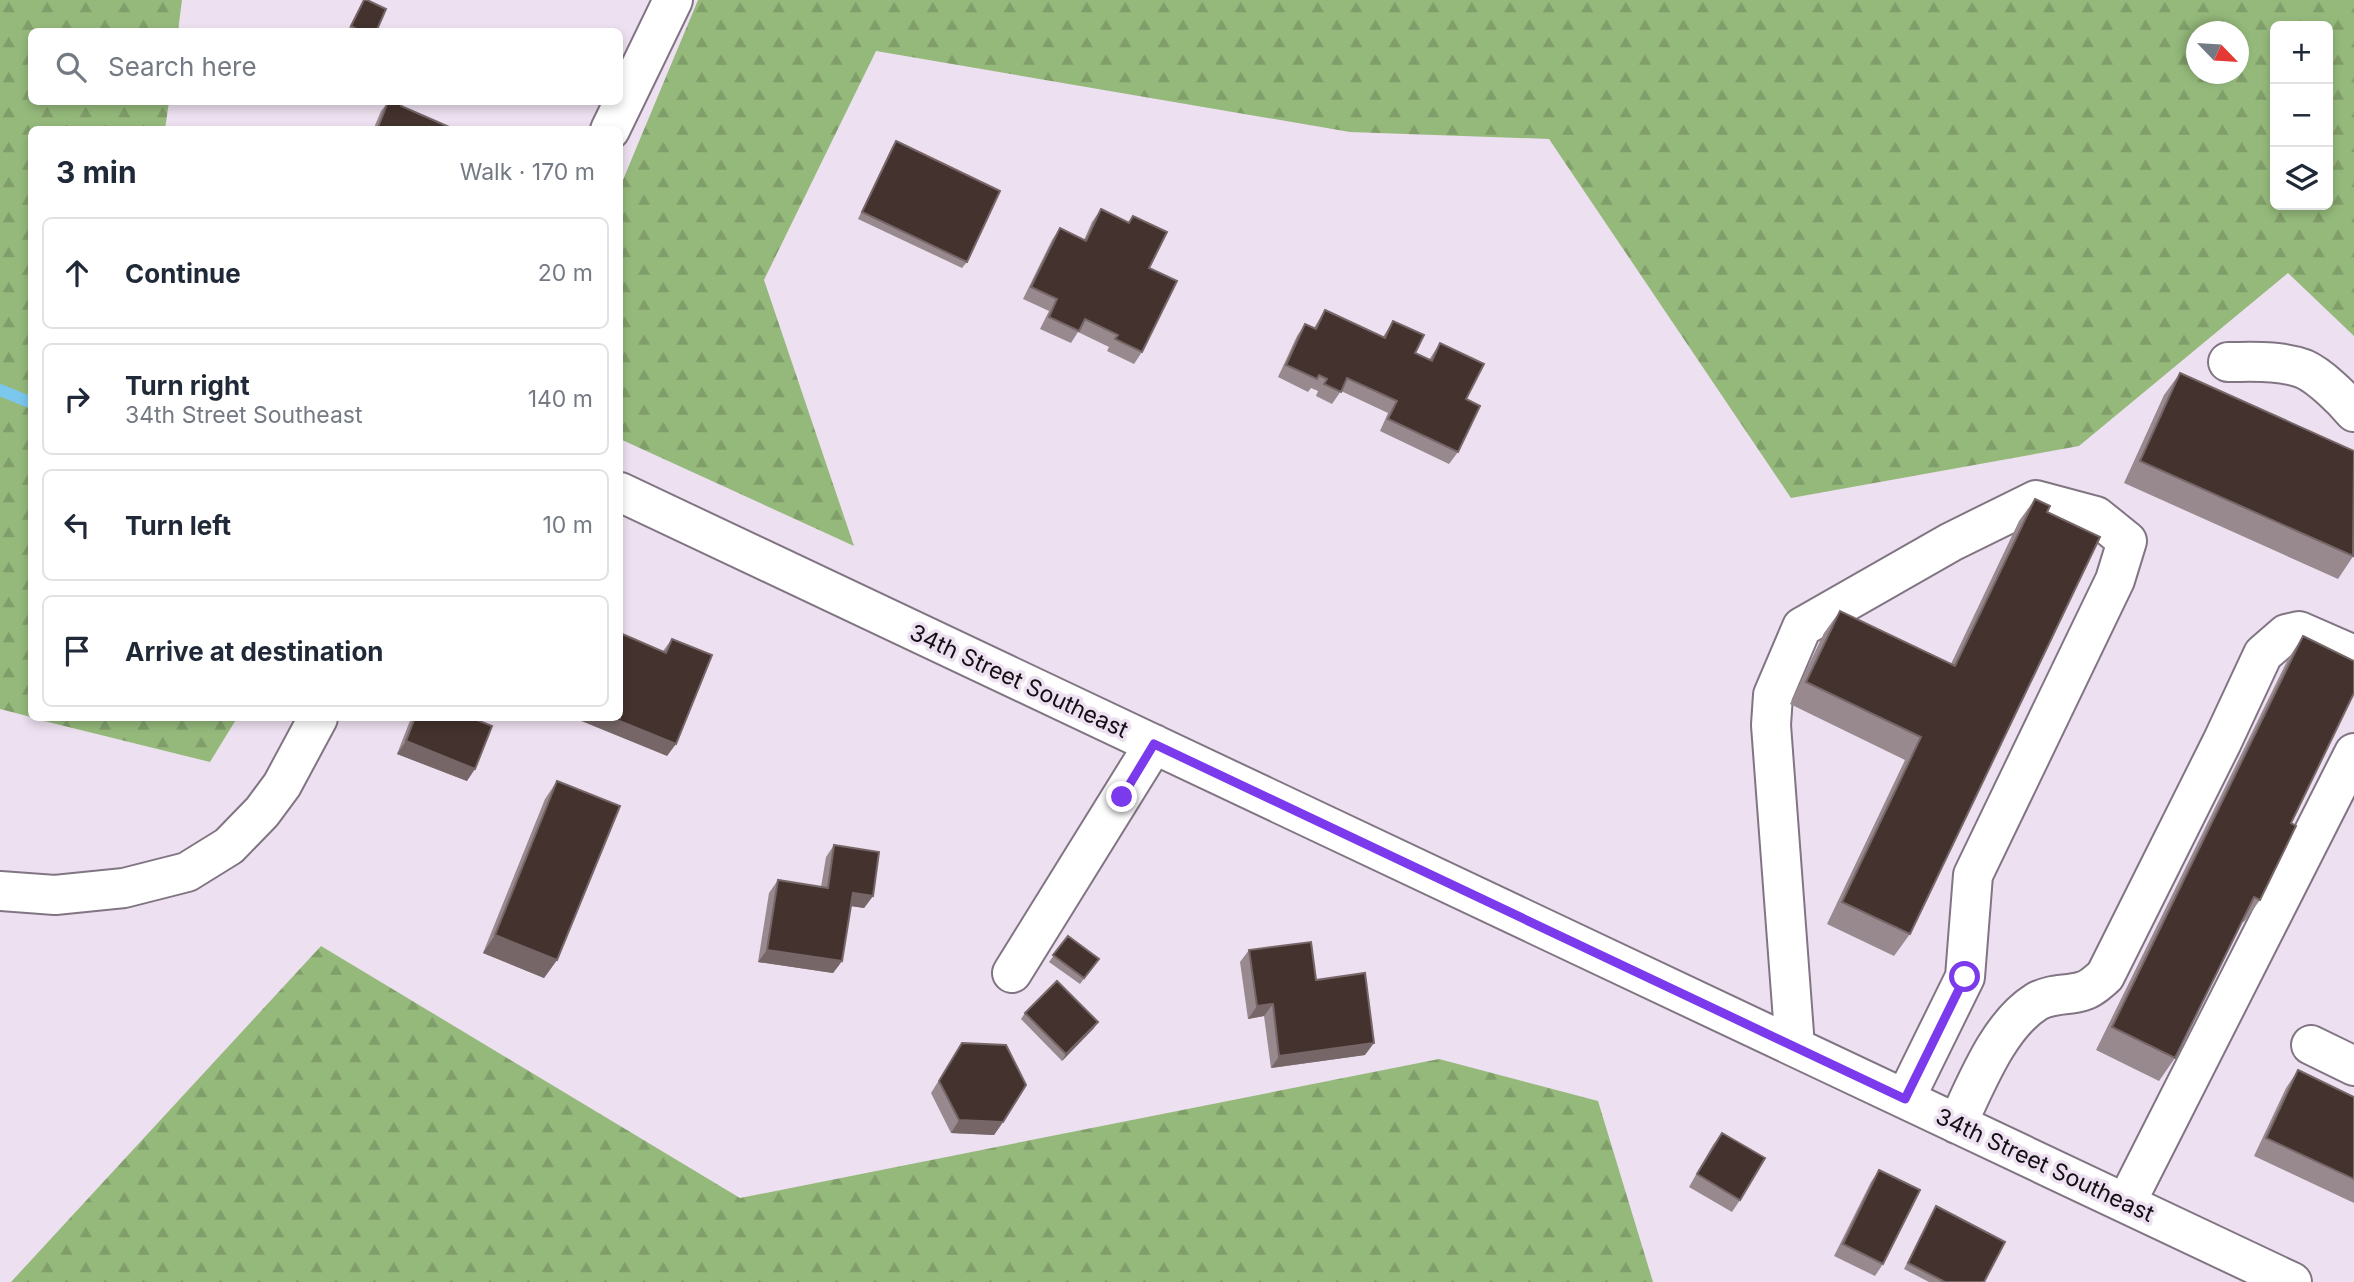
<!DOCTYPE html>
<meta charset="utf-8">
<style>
:root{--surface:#fff;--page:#f2f2f3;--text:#1f2937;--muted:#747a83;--line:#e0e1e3}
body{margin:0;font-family:Inter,sans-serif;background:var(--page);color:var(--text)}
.controls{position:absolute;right:21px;top:21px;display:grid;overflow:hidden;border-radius:10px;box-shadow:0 4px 10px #0003}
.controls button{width:63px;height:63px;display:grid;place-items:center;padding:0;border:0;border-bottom:2px solid var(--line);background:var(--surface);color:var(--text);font:35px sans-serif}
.compass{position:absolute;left:2186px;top:21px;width:63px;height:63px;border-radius:50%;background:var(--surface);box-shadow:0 4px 10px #0003;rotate:115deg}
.stop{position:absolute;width:21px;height:21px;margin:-16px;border:5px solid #7c3aed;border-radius:50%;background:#fff}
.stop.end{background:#7c3aed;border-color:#fff;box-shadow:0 2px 7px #0008}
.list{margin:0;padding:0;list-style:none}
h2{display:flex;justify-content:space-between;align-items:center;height:91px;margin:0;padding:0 28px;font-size:30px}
h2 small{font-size:23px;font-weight:400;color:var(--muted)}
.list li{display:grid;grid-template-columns:46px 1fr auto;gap:21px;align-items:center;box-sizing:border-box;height:112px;margin:0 14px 14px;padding:0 14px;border:2px solid var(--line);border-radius:10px}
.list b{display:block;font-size:26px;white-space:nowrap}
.list p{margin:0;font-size:23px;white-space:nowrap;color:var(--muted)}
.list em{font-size:23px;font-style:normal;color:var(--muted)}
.icon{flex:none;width:38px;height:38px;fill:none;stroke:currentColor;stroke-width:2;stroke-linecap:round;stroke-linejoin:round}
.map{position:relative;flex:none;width:2354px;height:1282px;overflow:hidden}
.search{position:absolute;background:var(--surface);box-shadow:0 4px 10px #0003;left:28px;top:28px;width:595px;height:77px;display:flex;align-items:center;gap:18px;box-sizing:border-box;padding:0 24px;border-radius:10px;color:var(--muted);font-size:26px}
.panel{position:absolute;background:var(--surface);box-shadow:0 4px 10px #0003;left:28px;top:126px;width:595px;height:595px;border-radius:10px}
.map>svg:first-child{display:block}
.forest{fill:url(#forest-firs);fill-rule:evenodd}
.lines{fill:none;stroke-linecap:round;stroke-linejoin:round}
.stream{stroke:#7bc7ee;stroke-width:12}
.minor-casing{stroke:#817583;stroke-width:42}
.minor{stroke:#fff;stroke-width:38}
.wall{fill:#98898e}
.shaded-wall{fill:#766668}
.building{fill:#43322d;stroke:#766668;stroke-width:2}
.route{stroke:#7c3aed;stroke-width:9}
.labels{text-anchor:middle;stroke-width:7;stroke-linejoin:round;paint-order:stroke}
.street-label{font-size:23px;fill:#130e14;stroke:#ede0f0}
</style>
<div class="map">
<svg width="2354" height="1282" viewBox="0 0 2354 1282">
<defs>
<pattern id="forest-firs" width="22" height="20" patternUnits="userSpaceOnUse" patternTransform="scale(1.75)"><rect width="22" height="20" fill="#95b97b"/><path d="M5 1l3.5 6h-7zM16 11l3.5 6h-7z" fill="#809e69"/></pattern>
</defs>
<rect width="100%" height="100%" fill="#ede0f0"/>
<path class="forest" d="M0,0H182L178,31L32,32V102H169L165,129L32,130L31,717L0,709Z
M698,0H2354V336L2288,273L2079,446L1791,498L1549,139L1350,132L876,51L764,280L854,546L620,439V187ZM2275,26H2328V205H2275ZM2196,32H2238V74H2196Z
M32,718H237L210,762Z
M321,946L740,1198L1439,1059L1598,1101L1653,1282H11Z"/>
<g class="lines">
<path class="stream" d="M0,390L32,403"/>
<defs>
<path id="minor" d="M610,130L673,0
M2228,362C2253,362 2280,360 2304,369C2320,376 2343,399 2354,412
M620,492L2292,1282
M0,891L55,895L124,888L187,872L229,846L262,812L282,785L318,718
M1012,973L1154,744
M2311,1045L2354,1066
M1795,1047L1771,725L1773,695L1802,627L1951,542L2036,500L2096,516L2127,541L2115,580L1973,875L1965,977L1905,1099
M1957,1124C1976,1085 1998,1026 2036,1002C2051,993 2068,996 2083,991C2091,989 2099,981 2105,976L2222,742L2263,654L2286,634L2299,631L2354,655
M2126,1203L2354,753"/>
</defs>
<use href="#minor" class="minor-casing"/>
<use href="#minor" class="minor"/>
</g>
<path class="wall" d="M364,0L376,32H347L361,5Z
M388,102H397L401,106L456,130H373L381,111Z
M896,141L967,262L962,268L858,219L892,147Z
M1101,209L1128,223L1133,216L1149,268L1142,352L1134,364L1107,351L1109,347L1078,332L1071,343L1040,329L1049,311L1023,299L1052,240L1060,228L1084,240L1092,222Z
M1325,310L1383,337L1393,321L1415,353L1429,360L1440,343L1466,399L1458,452L1449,464L1380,431L1388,413L1341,391L1332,404L1316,396L1318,391L1311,388L1308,392L1278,377L1297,336L1305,324L1314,328Z
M2180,373L2354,555L2338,579L2124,483L2164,395Z
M2035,499L2047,512L1910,934L1894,956L1827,924L1905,760L1790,704L1824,633L1840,611L1951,664L2019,521Z
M2303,636L2291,823L2260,900L2244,922L2242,921L2175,1058L2159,1081L2096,1050L2288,659Z
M672,639L667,756L663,651Z
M411,718H472L467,781L397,754Z
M557,781V960L544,978L483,953L545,799Z
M834,845L873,896L864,908L851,906L842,961L833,973L758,962L769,893L778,880L821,887L826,857Z
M1068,936L1099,959L1080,984L1049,962Z
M1249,950L1316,980L1365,1055L1271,1068L1264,1016L1248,1019L1240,962Z
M1025,1013L1094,1028L1062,1061L1021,1019Z
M962,1043L1003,1122L994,1135L951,1133L931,1093Z
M2298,1070L2354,1097V1203L2254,1156L2286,1088Z
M1722,1133L1740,1200L1732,1212L1689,1187L1713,1145Z
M1879,1170L1883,1264L1875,1276L1834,1256L1871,1182Z
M1936,1206L1984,1282H1929L1904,1269L1932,1213Z"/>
<path class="shaded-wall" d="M574,718H612L676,744L667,756Z
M406,741L475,769L467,781L397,754Z
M853,893L873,896L864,908L844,905Z
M495,935L557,960L544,978L483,953Z
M767,950L842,961L833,973L758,962Z
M1273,1004L1264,1016L1248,1019L1257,1006Z
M1098,1022L1094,1028L1062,1061L1066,1054Z
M1374,1043L1365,1055L1271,1068L1279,1056Z
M959,1120L1003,1122L994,1135L951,1133Z"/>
<path class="building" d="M364,0H367L386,9L376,32H362L351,26Z
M388,102H397L402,104L401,106L456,130H377Z
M896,141L1000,191L967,262L862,212Z
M1101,209L1129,223L1133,216L1167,232L1149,268L1177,281L1142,352L1115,339L1118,335L1085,319L1079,331L1049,317L1057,299L1031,287L1060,228L1086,241Z
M1325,310L1385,338L1393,321L1424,335L1415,353L1432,361L1440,343L1484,364L1466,399L1480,406L1458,452L1388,419L1397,401L1347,378L1341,392L1324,384L1327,379L1319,375L1317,379L1286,365L1305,324L1316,329Z
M2180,373L2354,451L2353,556L2140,461Z
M2035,499L2050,506L2047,512L2100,537L1910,934L1842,902L1921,737L1806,682L1840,611L1955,666Z
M620,633L666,653L672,639L712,655L676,744L612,718H620Z
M2303,636L2354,661V693L2291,823L2296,826L2260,900L2254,897L2175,1058L2112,1027Z
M415,718H472L492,726L475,769L406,741Z
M557,781L620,806L557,960L495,935Z
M834,845L879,852L873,896L853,893L842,961L767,950L778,880L828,888Z
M1068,936L1099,959L1084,978L1053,955Z
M1311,942L1316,980L1365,973L1374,1043L1279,1056L1273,1004L1257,1006L1249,950Z
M1057,981L1098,1022L1066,1054L1025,1013Z
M962,1043L1006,1045L1026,1085L1003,1122L959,1120L939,1081Z
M2298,1070L2354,1097V1179L2266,1138Z
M1722,1133L1765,1158L1740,1200L1697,1174Z
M1879,1170L1920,1190L1883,1264L1843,1244Z
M1936,1206L2005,1242L1984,1282H1945L1908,1263Z"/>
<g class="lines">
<path class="route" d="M1122,797L1154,744L1905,1099L1965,977"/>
</g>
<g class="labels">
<g class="street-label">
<text transform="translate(1019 681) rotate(25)" y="8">34th Street Southeast</text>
<text transform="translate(2045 1165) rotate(25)" y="8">34th Street Southeast</text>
</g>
</g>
</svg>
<div class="controls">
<button>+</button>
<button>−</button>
<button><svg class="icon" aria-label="layers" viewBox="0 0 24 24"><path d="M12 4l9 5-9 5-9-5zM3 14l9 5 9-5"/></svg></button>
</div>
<svg class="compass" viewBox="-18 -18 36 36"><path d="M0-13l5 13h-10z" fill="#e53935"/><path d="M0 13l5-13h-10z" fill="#747a83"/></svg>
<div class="stop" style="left:1965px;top:977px"></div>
<div class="stop end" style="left:1122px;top:797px"></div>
<div class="search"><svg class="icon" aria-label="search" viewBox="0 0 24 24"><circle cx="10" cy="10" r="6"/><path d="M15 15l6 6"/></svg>Search here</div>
<section class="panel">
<h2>3 min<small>Walk · 170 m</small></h2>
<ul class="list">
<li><svg class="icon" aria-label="ahead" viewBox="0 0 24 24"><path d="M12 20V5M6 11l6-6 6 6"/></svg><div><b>Continue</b></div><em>20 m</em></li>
<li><svg class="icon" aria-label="right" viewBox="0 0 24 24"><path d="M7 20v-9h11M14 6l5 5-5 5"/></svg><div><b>Turn right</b><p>34th Street Southeast</p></div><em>140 m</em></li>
<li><svg class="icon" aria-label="left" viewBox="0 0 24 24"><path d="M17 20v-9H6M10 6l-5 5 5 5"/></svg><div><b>Turn left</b></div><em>10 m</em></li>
<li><svg class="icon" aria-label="arrive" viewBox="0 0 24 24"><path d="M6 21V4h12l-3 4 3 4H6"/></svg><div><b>Arrive at destination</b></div></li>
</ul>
</section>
</div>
